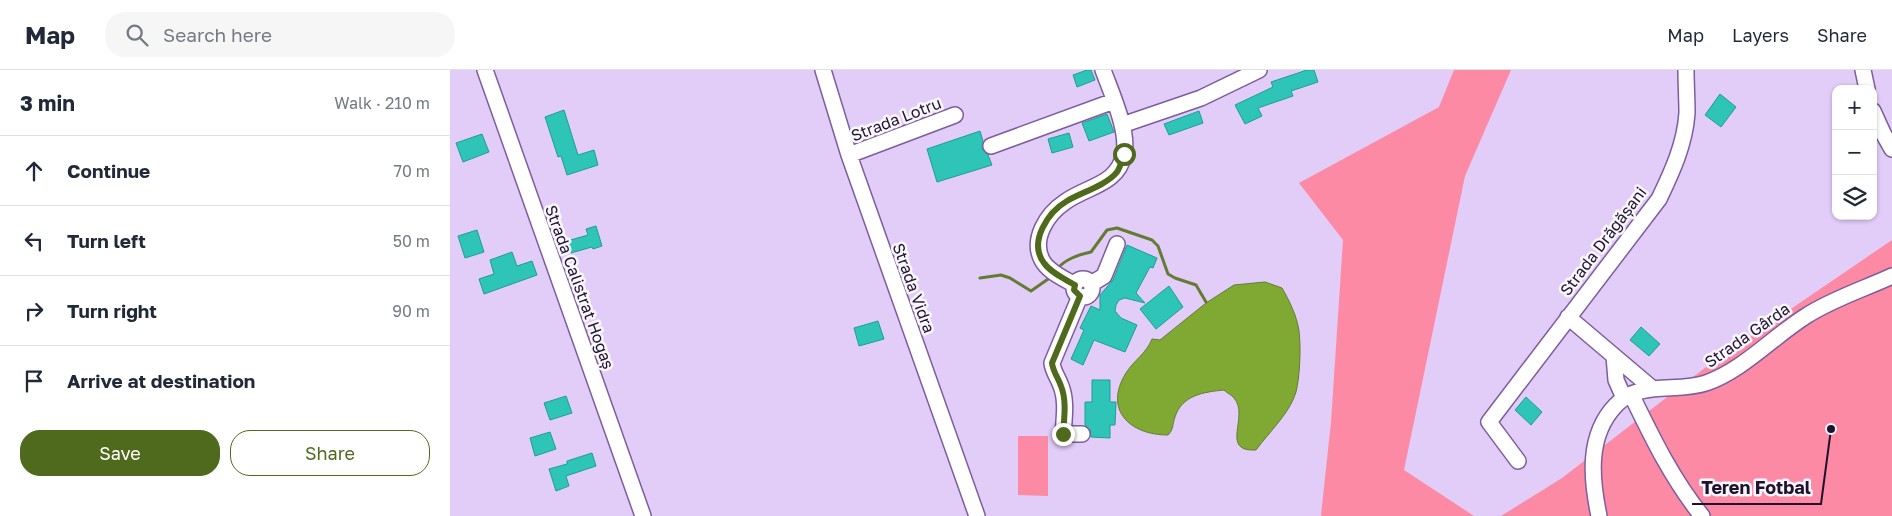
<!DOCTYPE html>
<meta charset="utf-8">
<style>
:root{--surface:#fff;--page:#f6f6f7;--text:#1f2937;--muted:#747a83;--line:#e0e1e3;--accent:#4f6a1d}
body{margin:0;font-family:"Golos Text",sans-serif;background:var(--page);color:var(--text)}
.controls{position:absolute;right:15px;top:15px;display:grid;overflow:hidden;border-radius:10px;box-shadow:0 1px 4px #0004}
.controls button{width:45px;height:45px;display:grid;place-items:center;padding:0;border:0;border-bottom:1px solid var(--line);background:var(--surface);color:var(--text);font:25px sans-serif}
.stop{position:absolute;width:15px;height:15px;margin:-11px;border:4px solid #4f6a1d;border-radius:50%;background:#fff}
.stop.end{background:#4f6a1d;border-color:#fff;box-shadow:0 1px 5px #0008}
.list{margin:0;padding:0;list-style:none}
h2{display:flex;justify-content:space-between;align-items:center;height:65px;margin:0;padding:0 20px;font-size:21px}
h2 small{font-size:16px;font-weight:400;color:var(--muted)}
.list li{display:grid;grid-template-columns:32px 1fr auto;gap:15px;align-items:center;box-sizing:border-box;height:70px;padding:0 20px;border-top:1px solid var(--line)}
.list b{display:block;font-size:19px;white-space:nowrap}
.list em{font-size:16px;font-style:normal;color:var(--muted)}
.actions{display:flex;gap:10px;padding:15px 20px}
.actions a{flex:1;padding:11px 0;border:1px solid var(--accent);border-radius:20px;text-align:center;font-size:18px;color:var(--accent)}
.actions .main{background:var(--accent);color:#fff}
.icon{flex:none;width:28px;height:28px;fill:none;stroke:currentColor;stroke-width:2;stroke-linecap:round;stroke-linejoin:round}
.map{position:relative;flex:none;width:1442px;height:446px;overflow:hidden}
header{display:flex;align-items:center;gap:30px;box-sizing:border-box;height:70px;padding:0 25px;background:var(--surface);border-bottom:1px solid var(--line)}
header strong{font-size:24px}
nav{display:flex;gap:28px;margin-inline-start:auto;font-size:18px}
.search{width:350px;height:45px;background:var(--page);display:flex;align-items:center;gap:12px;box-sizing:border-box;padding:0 18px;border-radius:20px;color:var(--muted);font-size:19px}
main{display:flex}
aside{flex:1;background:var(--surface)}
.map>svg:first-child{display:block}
.green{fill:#fd8aa4}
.water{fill:#80a934;stroke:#637c32}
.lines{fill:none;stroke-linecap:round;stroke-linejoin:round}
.stream{stroke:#637c32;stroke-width:3}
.building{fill:#2ec4b8;stroke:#209d94}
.minor-casing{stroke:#7e5d9e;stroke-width:18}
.minor{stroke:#fff;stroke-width:15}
.route{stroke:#4f6a1d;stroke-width:6}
.labels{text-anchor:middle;stroke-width:5;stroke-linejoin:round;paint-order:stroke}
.street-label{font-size:16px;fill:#1f122c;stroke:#f9f6fd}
.leader{fill:none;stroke:#1f122c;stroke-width:2}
.callout-dot{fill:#1f122c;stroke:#f9f6fd;stroke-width:2}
.callout-label{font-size:18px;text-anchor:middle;font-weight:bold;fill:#1f122c;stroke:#f9f6fd;stroke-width:5;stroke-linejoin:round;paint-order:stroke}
</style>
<header>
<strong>Map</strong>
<div class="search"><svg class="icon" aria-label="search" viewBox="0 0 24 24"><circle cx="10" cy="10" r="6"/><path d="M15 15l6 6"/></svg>Search here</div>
<nav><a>Map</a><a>Layers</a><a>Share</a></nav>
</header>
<main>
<aside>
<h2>3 min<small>Walk · 210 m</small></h2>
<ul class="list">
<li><svg class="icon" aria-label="ahead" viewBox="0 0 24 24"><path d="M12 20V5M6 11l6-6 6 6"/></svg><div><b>Continue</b></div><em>70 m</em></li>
<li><svg class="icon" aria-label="left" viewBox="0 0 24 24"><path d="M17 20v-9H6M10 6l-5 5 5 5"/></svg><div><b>Turn left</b></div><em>50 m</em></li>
<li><svg class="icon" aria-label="right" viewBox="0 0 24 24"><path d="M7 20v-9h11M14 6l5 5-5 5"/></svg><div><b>Turn right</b></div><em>90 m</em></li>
<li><svg class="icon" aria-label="arrive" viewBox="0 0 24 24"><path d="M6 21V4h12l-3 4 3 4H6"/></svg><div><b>Arrive at destination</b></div></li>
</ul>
<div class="actions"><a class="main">Save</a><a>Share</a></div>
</aside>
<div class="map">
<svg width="1442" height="446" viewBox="0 0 1442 446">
<rect width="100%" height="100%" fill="#e1cdf8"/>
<path class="green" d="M1004,0H1061L1015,106L954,400L1024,446H872L871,445L881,352L893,170L849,113L989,37Z
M1442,170V446H1051L1112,408L1260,294Z
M568,366H598V426L568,425Z"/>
<path class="water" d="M815,212L832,218C839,230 847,246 849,261C851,277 850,306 846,322C840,343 819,362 806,380C769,382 800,346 784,328C782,325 777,323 774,320C754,322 732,325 725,347C722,355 724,359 718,365C680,365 653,340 676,303C684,290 696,284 702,269L710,270L756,233L784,215Z"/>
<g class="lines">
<path class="stream" d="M606,200C615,189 628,185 641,182L657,160L667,158L702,170L708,176L718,204L725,208L746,215L756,232
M530,208L551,205L560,208L581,221L601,207"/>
</g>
<path class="building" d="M637,0H641L645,10L627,17L623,5Z
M857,0H864L868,12L841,21L843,26L808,38L812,46L795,54L785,35L823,17L821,12Z
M1270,24L1286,37L1271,57L1255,45Z
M114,40L128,85L144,80L148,95L117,105L111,86L108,87L95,47Z
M749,41L753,53L719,65L714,54Z
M657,44L664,62L639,71L632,53Z
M530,61L533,71L532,79L538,85L542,95L487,112L477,79Z
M619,63L623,77L602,83L598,69Z
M32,64L39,82L13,92L6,73Z
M146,156L152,176L143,179L142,177L121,183L117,171L138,165L136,159Z
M27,160L34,182L15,188L8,166Z
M677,175L707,188L703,198L700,197L686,223L695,233L675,228L669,230L666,235L665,241L671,248L687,255L675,282L644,270L633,295L621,289L634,260L630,258L641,236L650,240V225L663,210Z
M62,182L67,196L82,191L87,205L34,224L29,209L44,204L40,190Z
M719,216L733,237L706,259L690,239Z
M428,251L434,269L409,276L404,258Z
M1191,257L1210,274L1199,286L1180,270Z
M642,310H660V332H666L665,355H660V368L641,367L640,360L635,355V332H642Z
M116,326L122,343L100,350L94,333Z
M1076,327L1092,342L1081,355L1065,340Z
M100,362L106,379L85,386L80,368Z
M142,383L146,396L116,406L119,416L106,421L99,399L117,394V391Z"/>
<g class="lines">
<defs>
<path id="minor" d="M35,0L193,446
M373,0L399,85L527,446
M1413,0L1417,19
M1423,41L1433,63L1442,79
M672,55L751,28L809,0
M541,76L664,31
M399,85L505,45
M624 218a9 9 0 1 1 18 0a9 9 0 1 1-18 0Z
M641,214L654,206L667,174
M625,215C615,209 598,202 592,190C581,169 597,144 615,132C637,116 668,115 674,84C679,61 661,22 653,0
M630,226L602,293C603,302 608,307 611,316C617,331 614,349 613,364H632
M1118,247L1203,319
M1164,286L1166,310L1174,328
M1181,324C1202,367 1222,409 1252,446
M1068,391L1039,352L1209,129C1222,102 1235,74 1237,43C1237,29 1236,14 1236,0
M1149,446C1141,408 1137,365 1166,335C1189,310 1227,323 1256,313C1292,301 1324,266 1356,246C1382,229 1414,219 1442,206"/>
</defs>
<use href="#minor" class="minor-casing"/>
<use href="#minor" class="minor"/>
</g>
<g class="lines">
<path class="route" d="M613,364C614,349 617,331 611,316C608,307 603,302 602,293L630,226L624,220L625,215C615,209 601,203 594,193C578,172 598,142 617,131C630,123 657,115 667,102C670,98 672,90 674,84"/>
</g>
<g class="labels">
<g class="street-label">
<text transform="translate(446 49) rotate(-21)" y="6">Strada Lotru</text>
<text transform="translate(1153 171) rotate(-53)" y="6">Strada Drăgășani</text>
<text transform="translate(130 217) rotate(70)" y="6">Strada Calistrat Hogaș</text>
<text transform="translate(464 218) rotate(70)" y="6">Strada Vidra</text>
<text transform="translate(1297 265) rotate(-35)" y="6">Strada Gârda</text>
</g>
</g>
<path class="leader" d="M1381 359L1371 434H1242"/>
<circle class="callout-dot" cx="1381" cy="359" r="5"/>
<g class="callout-label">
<text x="1306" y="424">Teren Fotbal</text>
</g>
</svg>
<div class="controls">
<button>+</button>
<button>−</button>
<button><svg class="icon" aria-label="layers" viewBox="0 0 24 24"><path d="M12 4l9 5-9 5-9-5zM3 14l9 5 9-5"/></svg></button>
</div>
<div class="stop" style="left:674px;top:84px"></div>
<div class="stop end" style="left:613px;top:364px"></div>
</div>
</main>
